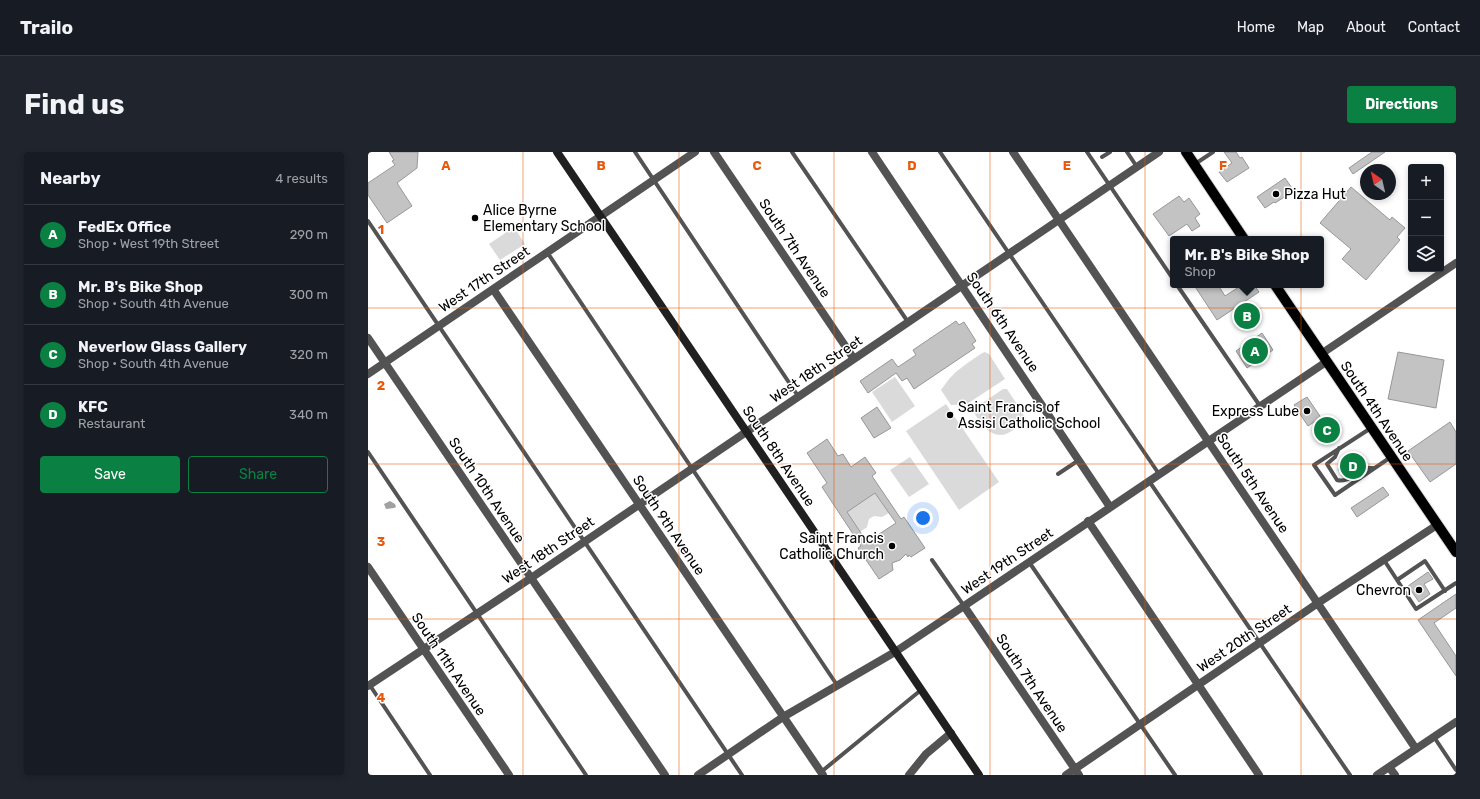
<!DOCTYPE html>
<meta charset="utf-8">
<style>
:root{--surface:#171b24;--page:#20242c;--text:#f1f3f6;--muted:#9ea1a6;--line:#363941;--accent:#0b8043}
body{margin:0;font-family:Rubik,sans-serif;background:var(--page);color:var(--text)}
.controls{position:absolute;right:12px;top:12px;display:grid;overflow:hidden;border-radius:4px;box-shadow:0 2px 6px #0003}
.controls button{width:36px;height:36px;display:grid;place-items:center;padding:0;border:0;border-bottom:1px solid var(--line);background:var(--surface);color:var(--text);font:20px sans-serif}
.compass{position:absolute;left:992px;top:12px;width:36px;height:36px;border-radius:50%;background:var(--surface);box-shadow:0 2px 6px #0003;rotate:326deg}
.you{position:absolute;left:555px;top:366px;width:14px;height:14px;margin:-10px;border:3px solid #fff;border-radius:50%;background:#1a73e8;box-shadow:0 0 0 6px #1a73e833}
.badge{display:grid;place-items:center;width:26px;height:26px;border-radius:50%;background:var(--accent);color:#fff;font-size:13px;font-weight:700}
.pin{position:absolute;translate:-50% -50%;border:2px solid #fff;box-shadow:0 1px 4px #0006}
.popup{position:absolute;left:802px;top:84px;width:154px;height:52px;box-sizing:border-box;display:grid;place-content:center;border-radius:4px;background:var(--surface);filter:drop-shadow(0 1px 3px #0005);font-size:13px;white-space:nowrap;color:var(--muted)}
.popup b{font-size:15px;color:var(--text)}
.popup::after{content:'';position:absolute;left:50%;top:100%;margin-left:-8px;border:8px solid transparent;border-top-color:var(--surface)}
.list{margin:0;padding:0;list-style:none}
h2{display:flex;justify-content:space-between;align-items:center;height:52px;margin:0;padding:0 16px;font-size:17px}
h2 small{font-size:13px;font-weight:400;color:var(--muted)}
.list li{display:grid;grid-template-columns:26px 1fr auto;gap:12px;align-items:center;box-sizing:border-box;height:60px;padding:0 16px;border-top:1px solid var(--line)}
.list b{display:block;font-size:15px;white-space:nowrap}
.list p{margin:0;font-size:13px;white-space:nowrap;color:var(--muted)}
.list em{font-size:13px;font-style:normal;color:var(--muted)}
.actions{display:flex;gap:8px;padding:12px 16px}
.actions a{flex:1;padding:9px 0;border:1px solid var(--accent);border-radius:4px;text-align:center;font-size:14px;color:var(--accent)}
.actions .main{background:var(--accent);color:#fff}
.icon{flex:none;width:22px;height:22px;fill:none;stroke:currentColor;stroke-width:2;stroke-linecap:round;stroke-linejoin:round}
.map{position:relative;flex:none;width:1088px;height:623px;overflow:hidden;border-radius:4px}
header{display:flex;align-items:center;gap:24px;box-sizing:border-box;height:56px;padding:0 20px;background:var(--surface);border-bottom:1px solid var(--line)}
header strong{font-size:19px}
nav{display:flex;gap:22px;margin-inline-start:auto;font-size:14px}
.intro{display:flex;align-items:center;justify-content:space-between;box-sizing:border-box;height:96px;padding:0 24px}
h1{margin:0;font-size:28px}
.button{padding:10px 18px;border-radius:4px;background:var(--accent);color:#fff;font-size:14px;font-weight:700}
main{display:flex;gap:24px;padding:0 24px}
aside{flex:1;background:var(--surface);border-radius:4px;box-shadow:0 2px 6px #0003}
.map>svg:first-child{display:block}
.green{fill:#dadada}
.water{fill:#a1a1a1}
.building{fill:#c3c3c3;stroke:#979797;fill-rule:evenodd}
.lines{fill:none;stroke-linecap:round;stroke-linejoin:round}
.primary-casing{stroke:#dbdbdb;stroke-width:12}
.lane{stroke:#535353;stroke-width:4}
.street{stroke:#535353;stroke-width:8}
.secondary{stroke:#202020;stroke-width:8}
.primary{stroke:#000;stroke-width:10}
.grid{fill:none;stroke:#e8590c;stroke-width:1;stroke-opacity:0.55}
.poi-dot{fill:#000;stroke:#fff;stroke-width:1.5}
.labels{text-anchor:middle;stroke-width:3;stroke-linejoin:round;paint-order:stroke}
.poi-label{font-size:14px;fill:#000;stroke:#fff;text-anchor:start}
.street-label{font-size:14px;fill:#000;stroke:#fff}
.grid-label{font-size:13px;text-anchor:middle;font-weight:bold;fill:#e8590c;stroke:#fff;stroke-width:3;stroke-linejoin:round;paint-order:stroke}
</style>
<header>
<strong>Trailo</strong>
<nav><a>Home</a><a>Map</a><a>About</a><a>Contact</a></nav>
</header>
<div class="intro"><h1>Find us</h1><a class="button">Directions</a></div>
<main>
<aside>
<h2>Nearby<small>4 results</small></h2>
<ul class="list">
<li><span class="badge">A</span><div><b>FedEx Office</b><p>Shop · West 19th Street</p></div><em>290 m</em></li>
<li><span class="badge">B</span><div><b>Mr. B's Bike Shop</b><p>Shop · South 4th Avenue</p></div><em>300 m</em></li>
<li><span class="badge">C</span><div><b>Neverlow Glass Gallery</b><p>Shop · South 4th Avenue</p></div><em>320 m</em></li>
<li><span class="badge">D</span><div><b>KFC</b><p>Restaurant</p></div><em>340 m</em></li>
</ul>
<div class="actions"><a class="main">Save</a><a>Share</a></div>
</aside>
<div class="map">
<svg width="1088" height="623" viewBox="0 0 1088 623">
<rect width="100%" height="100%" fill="#fff"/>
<path class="green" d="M146,75L157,92L132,108L121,92Z
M617,200L621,202L637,227L599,252L583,253L573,238C577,233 580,227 585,223C589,218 613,201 617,200Z
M527,225L547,254L524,270L504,240Z
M635,237H639L659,268C653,272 645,279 638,282C621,287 612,269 604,258Z
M578,252L631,330L591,358L538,279Z
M542,305L561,332L541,345L522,318Z
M507,341L521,361L514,365L506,364L501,367L499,375L492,380L479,360Z"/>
<path class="water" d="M22,349L27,352L28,355L26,356L18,357L16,352Z"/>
<path class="building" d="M21,0H50L49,16L29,31L44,54L19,71L0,43V31L27,13L24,9L26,8Z
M856,0H868L872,6L874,5L881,16L859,30L851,20L864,11Z
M1004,0H1017L985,22L981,16Z
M917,26L926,39L907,51L906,50L897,56L889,45Z
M983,35L1022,68L1024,65L1037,76L1029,85L1032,88L998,128L974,107L983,97L952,71Z
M811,44L816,50L821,46L832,62L827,66L832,74L824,79L819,72L801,84L785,62Z
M826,133H850L857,144L874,133H886L891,140L849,168Z
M588,169L591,173L596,170L608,189L604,192L607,196L546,237L539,226L534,229L528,221L500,241L492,229L524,207L530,215L548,203L545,198Z
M894,181L905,198L879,216L868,199Z
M1030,200L1076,208L1068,256L1020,247Z
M939,245L956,270L959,268L968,281L958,287L946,270L940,274L926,253Z
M509,255L523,276L506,286L493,266Z
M1082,270L1088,280V312L1062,330L1040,299Z
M459,287L470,304L475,302L483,315L497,305L508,321L504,324L533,367L536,365L557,396L543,405L541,403L540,405L538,402L532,408L524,411L525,418L511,427L490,396L493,394L454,335L459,331L439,301ZM507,341L528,371L499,390L479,360Z
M993,302L999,311L975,325L970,317Z
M1015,335L1021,343L989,365L983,356Z
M1060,420L1065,427L1056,432L1062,442L1051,450L1040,434Z
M1088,442V456L1066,471L1088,504V524L1050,468Z"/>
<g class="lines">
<defs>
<path id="primary" d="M818,0L876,87
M907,133L1088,400"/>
</defs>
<use href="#primary" class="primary-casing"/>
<path class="lane" d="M267,0L430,244
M424,0L540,170
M572,0L791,322
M719,0L805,127
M759,0L769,15
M734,5L742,0
M827,12L845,0
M0,69L374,623
M179,100L469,533
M809,133L892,254
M1003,276L946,313L967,343L1023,305
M971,296L967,305L959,312L969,328C979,331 987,321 996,317C999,315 1002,316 1005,316
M0,300L218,623
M690,322L711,308
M781,329L982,623
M564,408L596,454
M1016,408L1048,457L1088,431
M661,410L807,623
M1029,428L1057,409L1077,439
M1,532L62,623
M1066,585L1088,618
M453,620L553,538"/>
<path class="street" d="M346,0L486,207
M504,0L742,355
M645,0L1048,597
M125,137L455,623
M0,186L297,623
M953,202L1088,111
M0,222L327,0
M720,369L891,623
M0,415L141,623
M596,454L711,623
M0,534L163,426L791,0
M1021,615L1027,623
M330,623L415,565L527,500L596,454L958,210
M541,623L558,602L583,581
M698,623L950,451L1069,373
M1009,623L1088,570"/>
<path class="secondary" d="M189,0L611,623"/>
<use href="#primary" class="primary"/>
</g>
<path class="grid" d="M155,0V623M311,0V623M466,0V623M622,0V623M777,0V623M933,0V623M0,156H1088M0,312H1088M0,467H1088"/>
<g class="poi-dot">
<circle cx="908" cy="42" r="4"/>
<circle cx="107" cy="66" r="4"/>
<circle cx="939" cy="259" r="4"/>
<circle cx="582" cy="263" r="4"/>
<circle cx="524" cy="394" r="4"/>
<circle cx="1051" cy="438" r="4"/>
</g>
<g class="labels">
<g class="poi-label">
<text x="916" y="47">Pizza Hut</text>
<text x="115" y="63">Alice Byrne<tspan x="115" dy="16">Elementary School</tspan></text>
<text x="590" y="260">Saint Francis of<tspan x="590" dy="16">Assisi Catholic School</tspan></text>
<text x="931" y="264" text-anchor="end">Express Lube</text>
<text x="516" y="391" text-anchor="end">Saint Francis<tspan x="516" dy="16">Catholic Church</tspan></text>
<text x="1043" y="443" text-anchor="end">Chevron</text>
</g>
<g class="street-label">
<text transform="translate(427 96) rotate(56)" y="5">South 7th Avenue</text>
<text transform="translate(116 127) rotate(-34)" y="5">West 17th Street</text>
<text transform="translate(635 170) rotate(56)" y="5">South 6th Avenue</text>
<text transform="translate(448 217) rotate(-34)" y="5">West 18th Street</text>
<text transform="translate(1009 259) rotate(56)" y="5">South 4th Avenue</text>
<text transform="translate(411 304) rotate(56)" y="5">South 8th Avenue</text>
<text transform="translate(885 331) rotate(56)" y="5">South 5th Avenue</text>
<text transform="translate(119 338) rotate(56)" y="5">South 10th Avenue</text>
<text transform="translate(301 373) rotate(56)" y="5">South 9th Avenue</text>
<text transform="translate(180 398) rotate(-34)" y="5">West 18th Street</text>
<text transform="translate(639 409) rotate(-34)" y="5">West 19th Street</text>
<text transform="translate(876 486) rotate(-34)" y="5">West 20th Street</text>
<text transform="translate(81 512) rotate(56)" y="5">South 11th Avenue</text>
<text transform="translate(664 531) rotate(56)" y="5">South 7th Avenue</text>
</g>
</g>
<g class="grid-label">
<text x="78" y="18">A</text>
<text x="233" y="18">B</text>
<text x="389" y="18">C</text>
<text x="544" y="18">D</text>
<text x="699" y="18">E</text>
<text x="855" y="18">F</text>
<text x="13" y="82">1</text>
<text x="13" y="238">2</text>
<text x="13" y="394">3</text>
<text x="13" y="550">4</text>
</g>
</svg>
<div class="controls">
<button>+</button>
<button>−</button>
<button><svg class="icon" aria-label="layers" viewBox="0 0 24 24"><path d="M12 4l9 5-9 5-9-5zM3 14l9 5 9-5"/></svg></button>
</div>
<svg class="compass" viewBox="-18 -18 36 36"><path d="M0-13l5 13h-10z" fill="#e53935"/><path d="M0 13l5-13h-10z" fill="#9ea1a6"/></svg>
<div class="you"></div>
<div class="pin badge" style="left:887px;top:199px">A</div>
<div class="pin badge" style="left:879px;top:164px">B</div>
<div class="popup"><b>Mr. B's Bike Shop</b>Shop</div>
<div class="pin badge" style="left:959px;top:278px">C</div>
<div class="pin badge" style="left:985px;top:314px">D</div>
</div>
</main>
